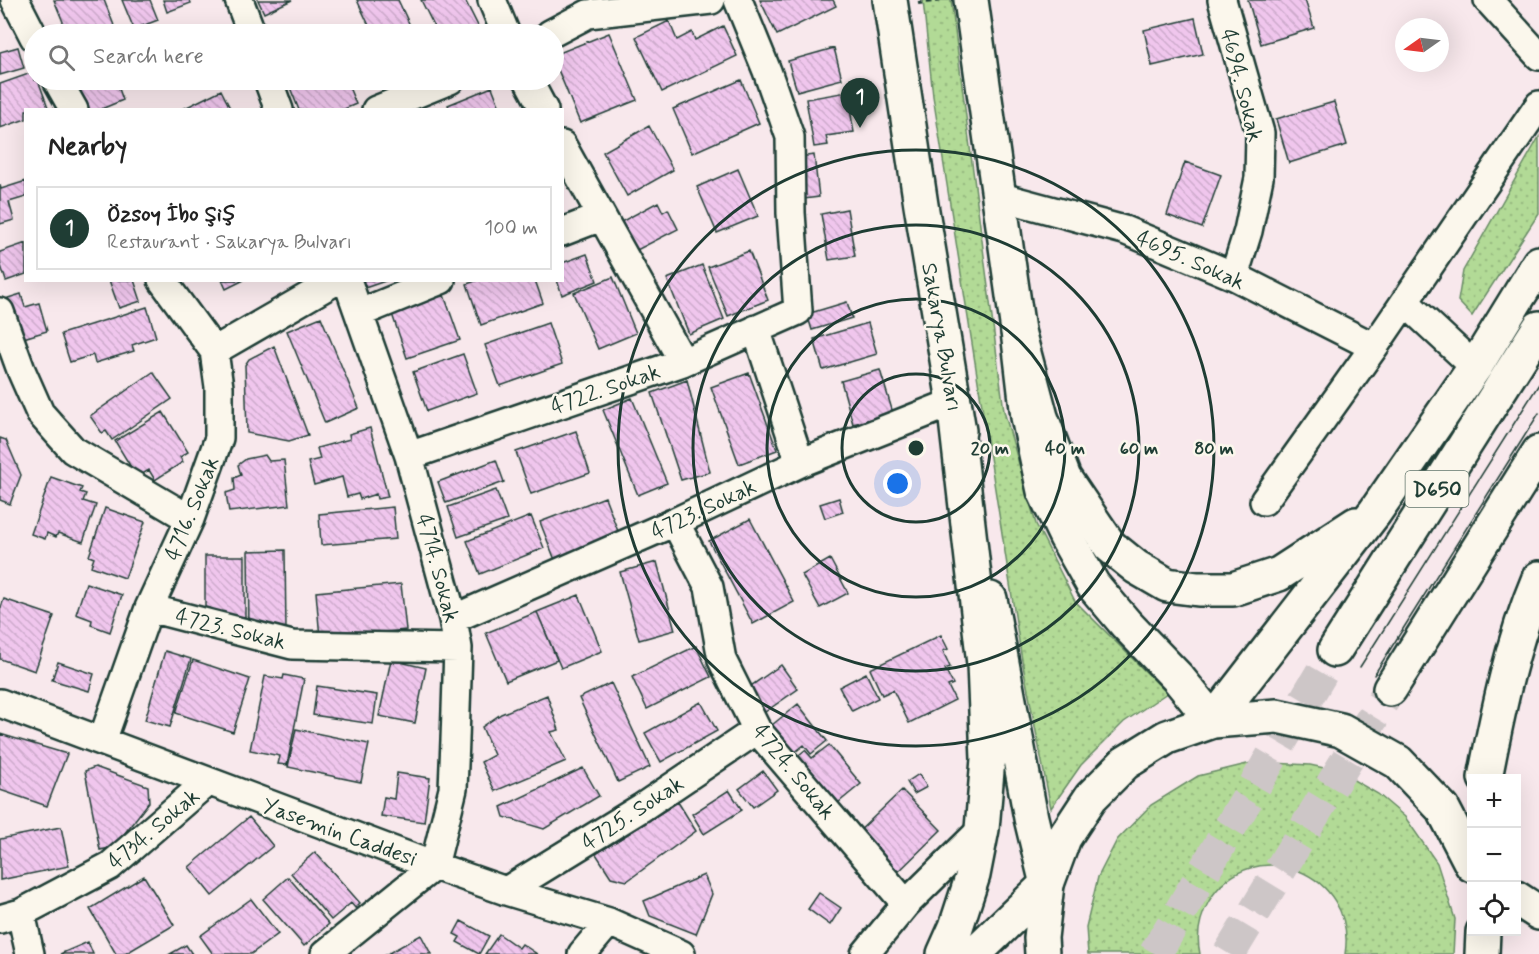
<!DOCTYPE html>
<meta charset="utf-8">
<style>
:root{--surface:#fff;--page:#f6f6f6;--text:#222;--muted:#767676;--line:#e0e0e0;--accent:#1f3d34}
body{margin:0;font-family:Mynerve,sans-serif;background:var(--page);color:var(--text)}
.controls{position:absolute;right:18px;bottom:18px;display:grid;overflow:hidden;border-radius:0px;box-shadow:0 6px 24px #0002}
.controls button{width:54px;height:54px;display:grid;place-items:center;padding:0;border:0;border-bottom:2px solid var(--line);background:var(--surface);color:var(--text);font:30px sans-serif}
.compass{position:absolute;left:1395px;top:18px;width:54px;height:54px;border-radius:50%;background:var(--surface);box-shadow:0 6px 24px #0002;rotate:256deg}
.you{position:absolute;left:898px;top:484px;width:21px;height:21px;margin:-15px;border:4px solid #fff;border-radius:50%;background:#1a73e8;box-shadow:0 0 0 9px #1a73e833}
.badge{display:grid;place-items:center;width:39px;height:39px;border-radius:50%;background:var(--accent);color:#fff;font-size:20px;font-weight:700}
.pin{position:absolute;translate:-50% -50px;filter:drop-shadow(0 2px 3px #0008)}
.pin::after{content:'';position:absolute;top:32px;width:21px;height:18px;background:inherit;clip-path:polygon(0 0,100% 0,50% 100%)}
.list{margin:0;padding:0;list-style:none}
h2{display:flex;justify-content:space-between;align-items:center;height:78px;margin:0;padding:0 24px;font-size:26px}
h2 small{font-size:20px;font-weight:400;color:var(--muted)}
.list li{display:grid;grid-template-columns:39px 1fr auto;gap:18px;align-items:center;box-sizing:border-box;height:84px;margin:0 12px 12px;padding:0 12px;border:2px solid var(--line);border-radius:0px}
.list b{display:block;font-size:22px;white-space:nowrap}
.list p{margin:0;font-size:20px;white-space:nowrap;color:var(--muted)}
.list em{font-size:20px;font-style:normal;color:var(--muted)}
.icon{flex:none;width:33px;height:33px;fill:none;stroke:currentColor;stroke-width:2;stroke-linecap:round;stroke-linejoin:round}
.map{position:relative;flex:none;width:1539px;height:954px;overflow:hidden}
.search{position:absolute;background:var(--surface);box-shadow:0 6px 24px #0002;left:24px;top:24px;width:540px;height:66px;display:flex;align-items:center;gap:15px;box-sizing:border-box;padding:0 21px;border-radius:33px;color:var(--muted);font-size:22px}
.panel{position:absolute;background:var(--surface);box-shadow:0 6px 24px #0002;left:24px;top:108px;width:540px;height:174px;border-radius:0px}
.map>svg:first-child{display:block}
.grass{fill:url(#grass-dots);stroke:#688c65;stroke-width:1.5}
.building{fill:url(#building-back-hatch);stroke:#1f3d34;stroke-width:1.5}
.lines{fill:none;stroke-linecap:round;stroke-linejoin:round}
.highway-tunnel{stroke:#cdc6c7;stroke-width:33;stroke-dasharray:33 16;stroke-linecap:butt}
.minor-casing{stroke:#1f3d34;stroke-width:32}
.major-casing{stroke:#1f3d34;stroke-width:38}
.highway-casing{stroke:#1f3d34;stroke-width:38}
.path{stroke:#1f3d34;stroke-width:4;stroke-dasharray:4.5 4.5;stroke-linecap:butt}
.minor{stroke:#fbf7ec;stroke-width:27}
.major{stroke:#fbf7ec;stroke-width:33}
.highway{stroke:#fbf7ec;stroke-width:33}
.tram{stroke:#1f3d34;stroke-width:1.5}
.ring{fill:none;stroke:#1f3d34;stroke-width:3}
.labels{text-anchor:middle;stroke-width:5;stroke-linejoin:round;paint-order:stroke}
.shield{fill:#fbf7ec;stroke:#61756b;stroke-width:1.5}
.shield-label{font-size:21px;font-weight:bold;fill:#1f3d34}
.street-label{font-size:22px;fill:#1f3d34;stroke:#fbf7ec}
.centre{fill:#1f3d34;stroke:#fbf7ec;stroke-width:3}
.ring-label{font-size:18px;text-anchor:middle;font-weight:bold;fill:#1f3d34;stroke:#fbf7ec;stroke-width:5;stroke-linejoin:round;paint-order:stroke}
</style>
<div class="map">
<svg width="1539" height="954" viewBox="0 0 1539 954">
<defs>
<pattern id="grass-dots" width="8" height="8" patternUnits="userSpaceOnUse" patternTransform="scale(1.5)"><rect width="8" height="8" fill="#b2da96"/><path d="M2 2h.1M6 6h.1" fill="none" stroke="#99bc82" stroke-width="1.8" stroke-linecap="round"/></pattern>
<pattern id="building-back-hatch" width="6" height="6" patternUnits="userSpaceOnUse" patternTransform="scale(1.5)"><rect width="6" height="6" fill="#f0c6ed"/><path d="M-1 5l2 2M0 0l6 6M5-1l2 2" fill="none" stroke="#cdabcc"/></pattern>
</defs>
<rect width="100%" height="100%" fill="#f8e8ec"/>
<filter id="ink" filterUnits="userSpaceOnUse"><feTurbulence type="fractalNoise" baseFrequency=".0167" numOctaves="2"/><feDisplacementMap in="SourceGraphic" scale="12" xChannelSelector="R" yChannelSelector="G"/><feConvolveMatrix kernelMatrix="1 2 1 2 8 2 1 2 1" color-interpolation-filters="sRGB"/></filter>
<g filter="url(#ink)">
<path class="grass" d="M923,0H951L1004,411L1036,524L1075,601L1167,693L1124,722L1081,765L1051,808L1022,660L933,96Z
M1539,137V213L1472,316L1458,301L1463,271Z
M1255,762L1310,765L1338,771L1378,794L1405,817L1437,863L1455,919L1453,954H1345C1358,873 1252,830 1209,901C1200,917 1196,936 1200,954H1088L1086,927L1098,877L1117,840L1151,805L1198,776Z"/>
<path class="building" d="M54,0H104L115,28L99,34H68Z
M122,0H150L158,20L134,29Z
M163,0H189L191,3L167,12Z
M258,0H292L264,13Z
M357,0H398L414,34H373Z
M421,0H465L480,30L471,34H438Z
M760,0H833L836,6L777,35Z
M1248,0H1305L1314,28L1261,44Z
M1195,18L1203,54L1152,66L1144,30Z
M669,21L677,40L692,32L695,40L723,26L737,56L662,92L636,37Z
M609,33L637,100L580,123L554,60V55Z
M18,47L24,68L0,75V52Z
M834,48L842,79L797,91L788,61Z
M34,72V80H38L49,110H26V119L0,128V84Z
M74,80H116L123,100L99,110H88L70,81Z
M287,80H346L356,104L342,110H299Z
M741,80L759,123L692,153L673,109Z
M492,87L501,110H450L448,105Z
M221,90L231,110H181Z
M847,92L854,132L826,136L828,145L814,147L806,99Z
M1334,102L1347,145L1289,163L1276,119Z
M649,126L673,170L627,196L603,152Z
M814,155L819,197L804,199L799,157Z
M1185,162L1221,175L1202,228L1167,215Z
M738,169L758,216L717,233L697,187Z
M26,181V197L9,202L14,220L0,224V185L1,189Z
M658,202L663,212L668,209L678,229L633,252L619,223Z
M847,209L855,256L829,260L821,214Z
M26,243V274L6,281L0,263V252Z
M749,251L768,300L728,316L708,267Z
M587,254L597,281L562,295L557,280H562V263Z
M702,265L724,319L689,334L667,279Z
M613,277L636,333L598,349L574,293Z
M109,280H134L141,301L119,308Z
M222,280H244L226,289Z
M359,280H388L362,289Z
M478,280H535L543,303L481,325L467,284Z
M21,294L25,307L39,303L47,331L20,339L8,298Z
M444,295L460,340L407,358L392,314Z
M847,302L852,318L812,330L807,314Z
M147,307L156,337L132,345L134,351L95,363L93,355L70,362L61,334Z
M321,317L359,408L325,423L287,331Z
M548,323L562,364L500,386L485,345Z
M868,323L877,354L823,370L814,339Z
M274,346L308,435L289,441L247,433L245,365L249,359Z
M463,354L477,393L427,411L413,372Z
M880,370L893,413L853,424L841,381Z
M153,372L172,399L112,440L106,431L102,433L90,416Z
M749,373L777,450L739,464L711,387Z
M687,380L710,472L681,480L652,393Z
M632,398L667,483L638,495L603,410Z
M163,412L188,452L180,457L183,462L155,480L149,470L137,477L115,441Z
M370,428L388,497L377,499L376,494L360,499L358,494L347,497L342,477L314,485L308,462L320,459L317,448L350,439L349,434Z
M576,431L590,473L531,494L516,452Z
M0,438L6,440L21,475L10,504L0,500Z
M265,455L269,461L284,460L289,505L229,512L226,493L235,490L234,478L241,475L238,465L246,459Z
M496,460L504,482L446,503L438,482Z
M51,477L82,488L80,492L86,494L83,501L96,505L83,542L58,533L56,537L47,533L45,539L31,534Z
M496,490L507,520L458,537L448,507Z
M605,497L619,534L555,560L540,522Z
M839,498L843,512L825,518L820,504Z
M393,507L396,539L321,545L319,514Z
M105,508L145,522L125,578L91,566L94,558L89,556Z
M531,516L544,548L480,574L467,541Z
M750,519L794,602L753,624L709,541Z
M285,550L286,632L249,633L248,551Z
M205,556H245V617H205Z
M830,559L848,593L820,608L802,575Z
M657,562L675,630L639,640L620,572Z
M86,583L122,595L110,632L91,625L92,620L76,614Z
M401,584L406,630L320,638L316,592Z
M579,595L602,651L561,668L537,612Z
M4,599L54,616L35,671L0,659V610Z
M537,612L557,660L506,681L486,633Z
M941,635L948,649L943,651L950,667L945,669L953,684L948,686L955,700L909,723L893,690L882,695L870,669Z
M696,646L711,677L647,709L632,677Z
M165,651L191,659L170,727L145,720Z
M193,660L250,679L233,732L176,713Z
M391,660L426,668L415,723L379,716Z
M58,662L94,674L89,691L52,680Z
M781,665L798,689L765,712L748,688Z
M866,673L878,698L852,711L839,687Z
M284,675L304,679L287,765L278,764L280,756L250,750L265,676L283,679Z
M611,683L650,767L618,782L579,698Z
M317,686L377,695L373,724L313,715Z
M547,695L559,730L551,732L566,761L495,791L481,762L494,755L482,727L501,714Z
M701,702L717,731L661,762L645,733Z
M798,704L827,741L811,754L804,745L789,757L767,729Z
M296,729L369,744L361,782L288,767Z
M0,734L67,754L47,806L0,790Z
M829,745L861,784L833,807L794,759L805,750L812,758Z
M95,767L148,786L149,802L114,847L100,850L85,771Z
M583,768L599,796L544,829L504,817L501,807Z
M763,771L777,790L753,807L739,789Z
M397,773L430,778L424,822L381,816L384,797L394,799Z
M919,774L927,787L914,794L907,782Z
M729,790L742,810L704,834L692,814Z
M902,790L941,830L892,878L853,837Z
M678,802L696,831L627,881L611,877L596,854Z
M249,817L273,846L212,896L189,867Z
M61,827L69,866L0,880V839Z
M315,852L360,903L355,908L351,903L331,920L291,873Z
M704,875L712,894L696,934L650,916L644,901Z
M144,876L174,925L125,954H116L90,909Z
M288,877L329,924L304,946L263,899Z
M819,893L841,908L830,925L808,909Z
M251,899L278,934L251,954H213L200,936Z
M461,921L489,936L479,954L457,942L460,937L454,934Z
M499,934L519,948L522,944L537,954H485Z
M421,935L431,954H387Z
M88,942L93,954H60Z
M186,945L192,954H170Z"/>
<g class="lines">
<path class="highway-tunnel" d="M1155,954L1335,650
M1229,954L1390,689"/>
<defs>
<path id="minor" d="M15,0L34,37
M239,0L252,34
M492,0L506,34
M1222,0L1260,133L1259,178L1248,231L1234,276
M1488,0L1539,56
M550,34L588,14L711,0
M57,80L74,110
M268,80L279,110
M528,80L544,110
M376,110L450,80
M562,145L683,362
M998,196L1124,230L1234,276L1374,347
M562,232L601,217
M1405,302L1475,367
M0,312L21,370L40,413L73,450L190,519
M360,313L441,280
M756,329L800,463
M214,351L337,280
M409,456L683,362L798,311L791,213L790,137L767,71L738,0
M1264,501L1374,347L1539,105
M675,522L709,587L722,660L757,730L906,904
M149,608L292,645L458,648
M453,619L675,522L800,463L954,402
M0,703L434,866L506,891L609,922L681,954
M102,741L149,608L190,519L219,438V387L214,351L162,280
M506,891L641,808L757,730
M21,913L30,954
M0,919L21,913L110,866L207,782
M325,954L434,866L453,789L455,740L458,648L453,619L409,456L347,280
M582,954L609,922
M865,954L906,904L982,829"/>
<path id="major" d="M890,0L921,205L959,431
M971,0L1018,331L1028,417L1044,491L1066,537L1093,585L1126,624L1178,678L1213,721
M990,599L1031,818L1047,884"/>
<path id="highway" d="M1018,331L1041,417L1064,478L1110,546L1136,567L1167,585L1198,589H1233L1279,574L1356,524
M1335,650L1539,328
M1390,689L1539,452
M1213,721L1375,512L1475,367L1539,263
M1485,778C1498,711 1512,642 1539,578
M1516,898L1539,913
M944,954L956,927L973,875L982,829L988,759L984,664L954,402
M974,954L1047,884
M1042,954L1041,938L1047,884L1064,838L1091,797L1125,763L1167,737L1213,721L1277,716L1341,730L1398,762L1443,809L1472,865
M1482,954L1483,932"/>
</defs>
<use href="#minor" class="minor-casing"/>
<use href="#major" class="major-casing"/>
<use href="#highway" class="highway-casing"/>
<path class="path" d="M918,3L942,0"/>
<use href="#minor" class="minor"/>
<use href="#major" class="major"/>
<use href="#highway" class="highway"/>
<path class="tram" d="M1360,667L1539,384
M1374,675L1539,413"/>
</g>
</g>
<g class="ring">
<circle cx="916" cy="448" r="74"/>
<circle cx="916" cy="448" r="149"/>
<circle cx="916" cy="448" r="223"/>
<circle cx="916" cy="448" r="298"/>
</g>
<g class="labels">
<rect class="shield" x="1405.5" y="471" width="63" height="36" rx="4.5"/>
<g class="shield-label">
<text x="1437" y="496">D650</text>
</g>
<g class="street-label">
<text transform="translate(1243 85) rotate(76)" y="8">4694. Sokak</text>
<text transform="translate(1191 259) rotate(24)" y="8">4695. Sokak</text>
<text transform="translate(943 337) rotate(80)" y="8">Sakarya Bulvarı</text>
<text transform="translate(605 388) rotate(-19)" y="8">4722. Sokak</text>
<text transform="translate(191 508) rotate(-68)" y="8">4716. Sokak</text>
<text transform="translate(703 508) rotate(-25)" y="8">4723. Sokak</text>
<text transform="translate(439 568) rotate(75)" y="8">4714. Sokak</text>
<text transform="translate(231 628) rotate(14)" y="8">4723. Sokak</text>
<text transform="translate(795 771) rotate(51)" y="8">4724. Sokak</text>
<text transform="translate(632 812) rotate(-33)" y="8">4725. Sokak</text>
<text transform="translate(153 828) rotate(-40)" y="8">4734. Sokak</text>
<text transform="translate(340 831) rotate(20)" y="8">Yasemin Caddesi</text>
</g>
</g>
<circle cx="916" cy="448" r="9" class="centre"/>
<g class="ring-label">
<text x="990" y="454">20 m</text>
<text x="1065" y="454">40 m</text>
<text x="1139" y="454">60 m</text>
<text x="1214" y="454">80 m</text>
</g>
</svg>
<div class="controls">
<button>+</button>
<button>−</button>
<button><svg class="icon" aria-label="locate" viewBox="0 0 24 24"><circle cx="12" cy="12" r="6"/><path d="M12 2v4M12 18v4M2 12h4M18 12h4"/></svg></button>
</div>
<svg class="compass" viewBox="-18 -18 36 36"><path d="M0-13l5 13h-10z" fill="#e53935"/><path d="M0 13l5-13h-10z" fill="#767676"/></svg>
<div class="you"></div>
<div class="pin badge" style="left:860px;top:128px">1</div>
<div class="search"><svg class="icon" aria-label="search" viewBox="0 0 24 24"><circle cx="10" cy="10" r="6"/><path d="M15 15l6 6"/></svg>Search here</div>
<section class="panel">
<h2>Nearby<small></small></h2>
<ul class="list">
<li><span class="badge">1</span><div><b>Özsoy İbo Şiş</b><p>Restaurant · Sakarya Bulvarı</p></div><em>100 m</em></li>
</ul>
</section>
</div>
